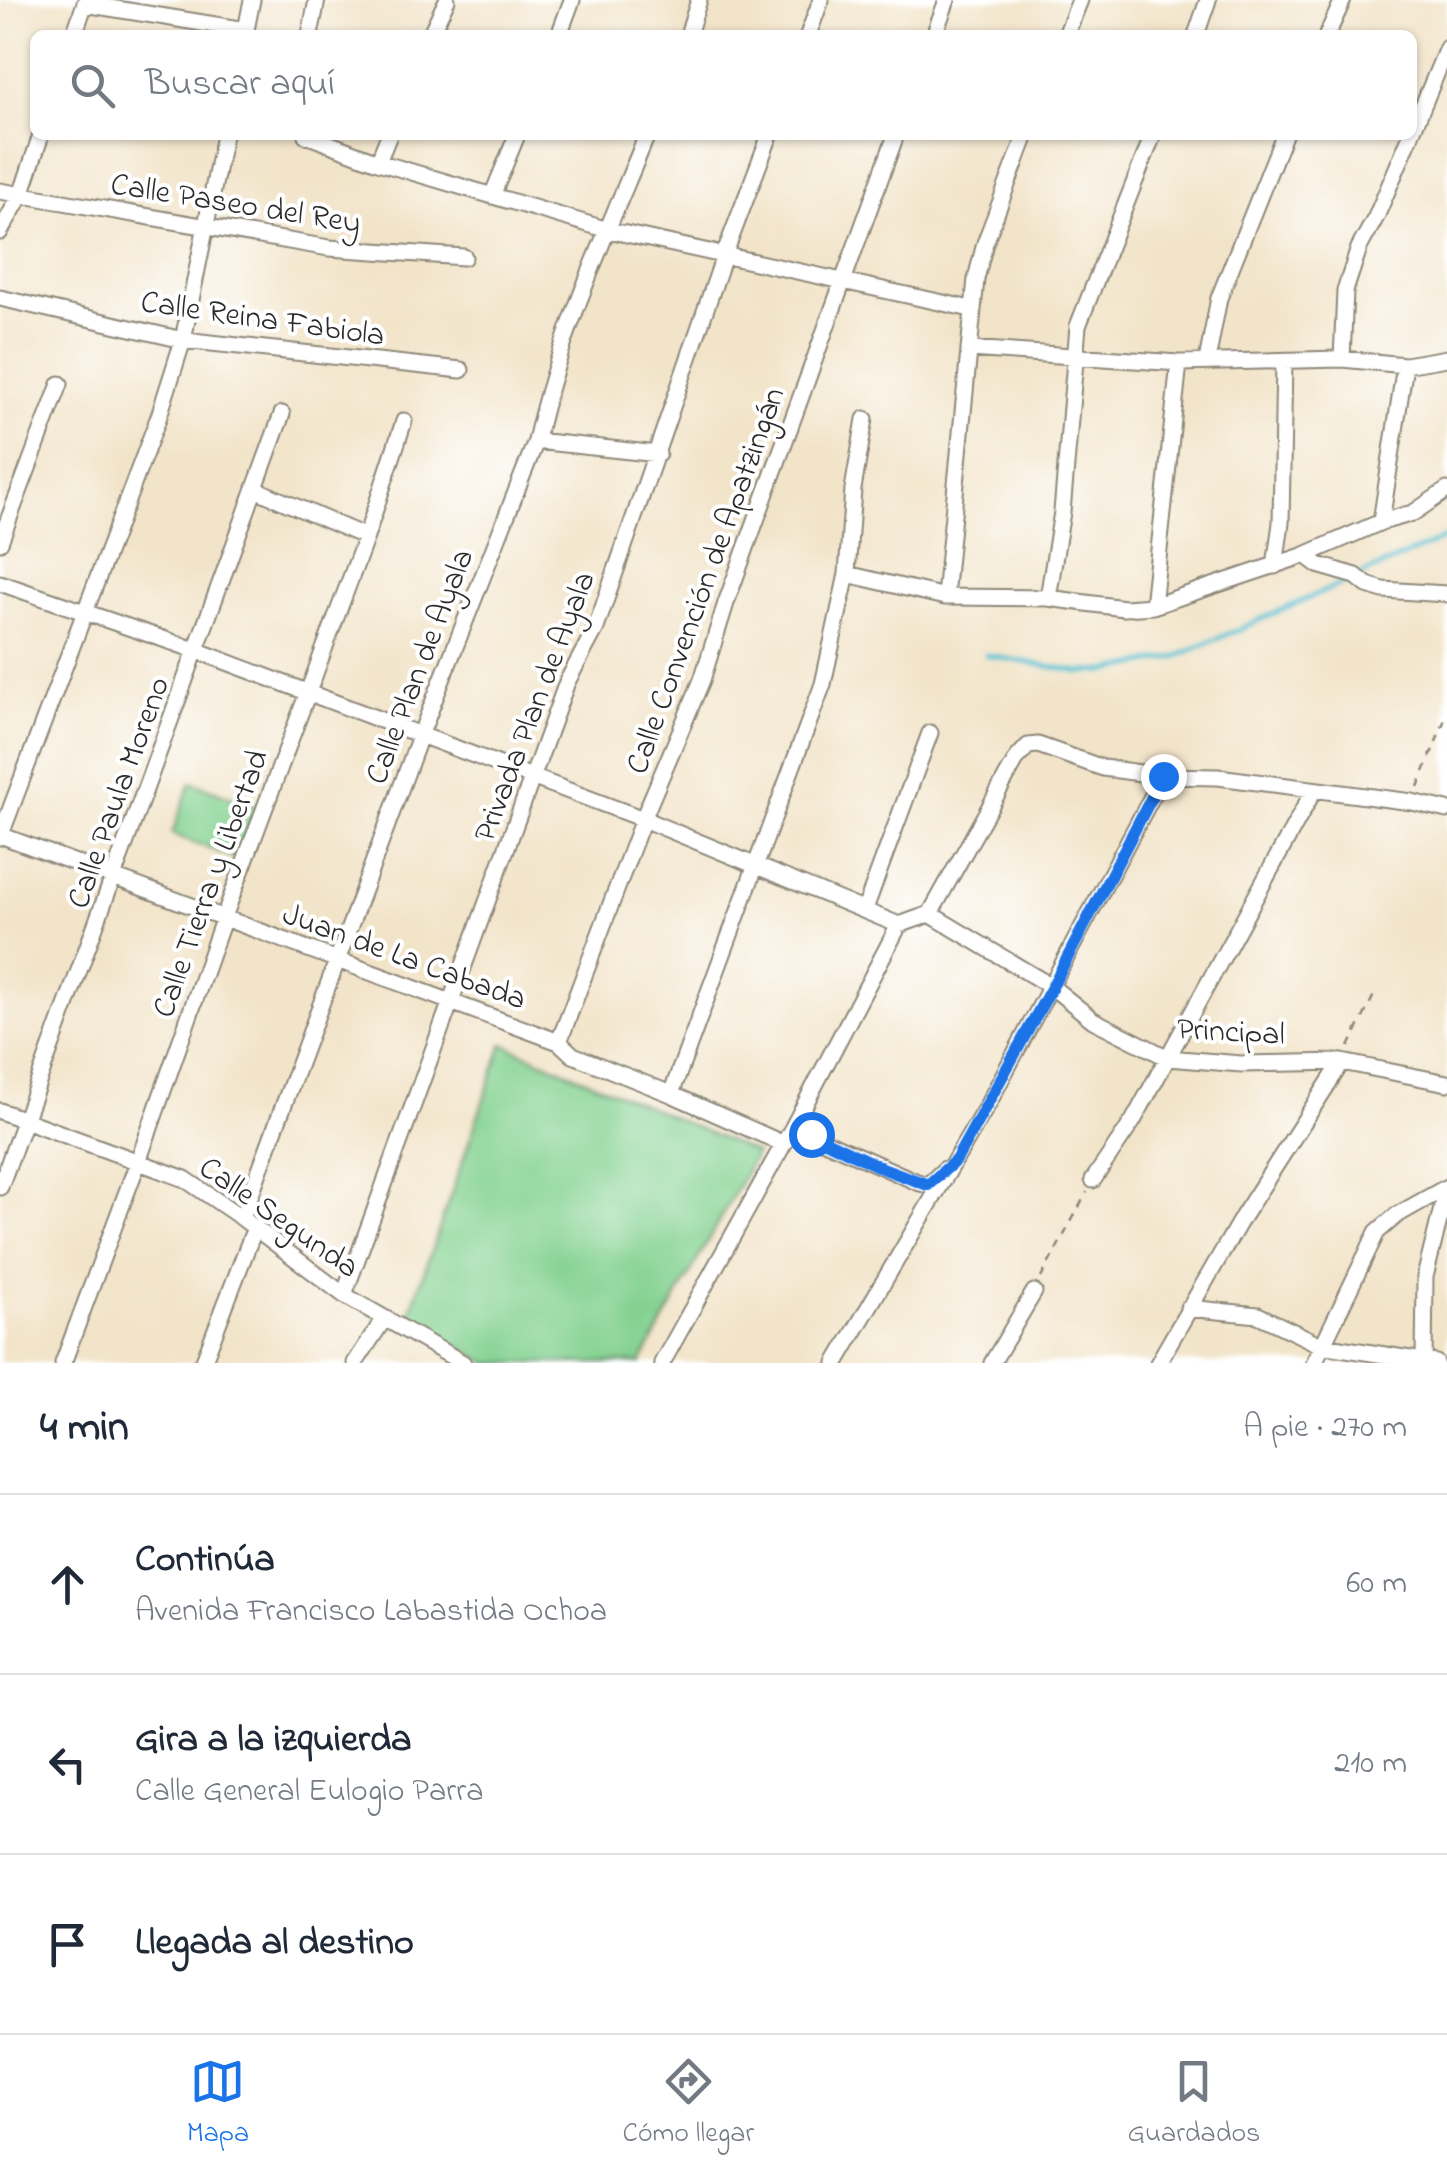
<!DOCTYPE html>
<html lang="es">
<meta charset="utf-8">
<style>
:root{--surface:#fff;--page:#f2f2f3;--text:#1f2937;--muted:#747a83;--line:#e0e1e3;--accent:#1a73e8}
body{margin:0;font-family:"Indie Flower",sans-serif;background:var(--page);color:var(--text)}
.stop{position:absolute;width:30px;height:30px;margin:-22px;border:8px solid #1a73e8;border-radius:50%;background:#fff}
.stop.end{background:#1a73e8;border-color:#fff;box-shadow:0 2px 10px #0008}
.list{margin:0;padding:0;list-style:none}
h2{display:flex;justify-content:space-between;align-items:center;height:130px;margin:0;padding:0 40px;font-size:42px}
h2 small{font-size:32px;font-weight:400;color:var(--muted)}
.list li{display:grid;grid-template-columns:65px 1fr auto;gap:30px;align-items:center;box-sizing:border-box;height:180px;padding:0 40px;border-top:2px solid var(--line)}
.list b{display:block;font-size:38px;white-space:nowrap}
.list p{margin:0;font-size:32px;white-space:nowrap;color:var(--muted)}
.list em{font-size:32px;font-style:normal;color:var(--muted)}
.icon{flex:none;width:55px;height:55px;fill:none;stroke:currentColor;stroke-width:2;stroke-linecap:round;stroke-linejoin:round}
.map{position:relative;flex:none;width:1447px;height:1363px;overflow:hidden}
.search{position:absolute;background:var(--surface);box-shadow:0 2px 8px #0004;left:30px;right:30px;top:30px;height:110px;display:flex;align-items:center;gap:25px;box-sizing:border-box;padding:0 35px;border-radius:15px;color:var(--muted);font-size:38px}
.sheet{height:670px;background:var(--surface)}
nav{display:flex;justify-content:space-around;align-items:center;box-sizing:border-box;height:140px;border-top:2px solid var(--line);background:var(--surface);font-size:28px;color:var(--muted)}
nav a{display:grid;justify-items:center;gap:5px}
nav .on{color:var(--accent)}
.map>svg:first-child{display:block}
.green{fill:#83d190;stroke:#577e5e;stroke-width:2.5}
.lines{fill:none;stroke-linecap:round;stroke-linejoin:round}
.stream{stroke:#56c0d1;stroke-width:5}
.minor-casing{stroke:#8e887a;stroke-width:19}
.path{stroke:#8e887a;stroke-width:2.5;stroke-dasharray:8 8;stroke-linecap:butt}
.minor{stroke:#fff;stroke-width:15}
.route{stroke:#1a73e8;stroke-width:12}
.labels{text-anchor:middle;stroke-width:8;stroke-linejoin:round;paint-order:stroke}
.street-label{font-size:32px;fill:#2b2b2b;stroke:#fff}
</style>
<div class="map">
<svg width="1447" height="1363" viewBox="0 0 1447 1363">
<rect width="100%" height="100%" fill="#fff"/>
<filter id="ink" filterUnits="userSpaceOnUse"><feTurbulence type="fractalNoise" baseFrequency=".01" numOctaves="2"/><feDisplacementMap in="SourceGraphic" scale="20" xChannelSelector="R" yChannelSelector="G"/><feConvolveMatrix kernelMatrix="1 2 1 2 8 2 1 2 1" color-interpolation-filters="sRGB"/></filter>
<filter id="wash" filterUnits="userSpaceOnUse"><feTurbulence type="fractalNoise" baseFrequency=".0048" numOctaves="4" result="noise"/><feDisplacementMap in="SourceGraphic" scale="40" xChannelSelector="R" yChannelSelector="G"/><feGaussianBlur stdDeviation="2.25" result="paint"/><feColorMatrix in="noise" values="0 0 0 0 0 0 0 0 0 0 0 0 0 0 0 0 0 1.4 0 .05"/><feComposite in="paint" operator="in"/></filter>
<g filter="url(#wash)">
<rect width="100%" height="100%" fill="#f2e4c9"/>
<path class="green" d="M191,782L262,809L242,861L172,834Z
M503,1044L756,1153L641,1363H488L408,1318Z"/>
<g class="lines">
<path class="stream" d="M986,655L1080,672L1106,671L1176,657L1447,537"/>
</g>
</g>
<g filter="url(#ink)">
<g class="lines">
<defs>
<path id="minor" d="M85,4L246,30
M74,35L86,0
M245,35L252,0
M310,35L317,0
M430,35L447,0
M559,35L572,0
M688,35L699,0
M808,35L821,0
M934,35L947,0
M1066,35L1080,0
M1196,35L1208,0
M1327,35L1343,0
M1412,132L1447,48
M306,135L378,162L608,230L971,309
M378,162L389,135
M0,191L329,248L464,257
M492,196L517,135
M0,232L21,195L41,135
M0,298L183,340L461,370
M969,349L1179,363L1342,359L1405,365L1447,358
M1342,359L1345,291L1359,248L1376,217L1411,135
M1207,361L1219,298L1284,135
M536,441L658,454
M257,490L366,537
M1381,522L1405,365
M0,542L60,384
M1305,555L1318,565L1356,576L1367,585L1383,590L1447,594
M1275,566L1281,523L1284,361
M847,574L945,597L1048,598L1124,608L1153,606L1305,555L1381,522L1413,513L1447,490
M0,583L198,651L643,819L899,925L930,914
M945,597L976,279L985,243L1026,135
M1048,598L1062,512L1078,326L1153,135
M1153,606L1179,363
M0,835L559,1042L573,1055L671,1094L784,1144
M0,837L159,416L183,340L224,135
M865,909L930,733
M930,914L1017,758L1028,746L1038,745L1103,768L1163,776L1218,777L1412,802L1447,810
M930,914L1052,987L1093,1020L1168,1058L1241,1064L1342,1062L1447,1083
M559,1042L643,819L702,680L726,603L896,135
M671,1094L823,684L847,574L853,489L865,419
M0,1111L185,1179L242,1218L344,1295L463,1363
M793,1127L917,1182L928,1185L945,1169
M1093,1180L1133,1121L1314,790
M0,1187L282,414
M242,1218L420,736L536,441C559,336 606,234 647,135
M344,1295L567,682L596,628L725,253L770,135
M1188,1308L1258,1315L1321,1345L1436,1363
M63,1363L138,1162L224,917L366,537L404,421
M203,1363L254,1230
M355,1363L384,1319
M662,1363L793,1127L899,925
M836,1363L988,1104L1163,776
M992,1363L1034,1292
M1158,1363L1243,1216L1342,1062
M1314,1363L1377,1232L1397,1215L1447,1187
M1424,1363L1425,1277L1447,1188"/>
</defs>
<use href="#minor" class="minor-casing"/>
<path class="path" d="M1418,787L1447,714
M1349,1047L1376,991
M1041,1278L1087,1192"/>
<use href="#minor" class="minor"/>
</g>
</g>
<g class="lines" filter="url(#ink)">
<path class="route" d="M811,1134L882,1168L928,1185L956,1160L1052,987L1163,776"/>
</g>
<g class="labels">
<g class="street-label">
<text transform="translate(236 202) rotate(9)" y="11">Calle Paseo del Rey</text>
<text transform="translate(263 317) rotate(8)" y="11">Calle Reina Fabiola</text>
<text transform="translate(704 580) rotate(-70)" y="11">Calle Convención de Apatzingán</text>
<text transform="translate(418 666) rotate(-69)" y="11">Calle Plan de Ayala</text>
<text transform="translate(533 706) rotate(-69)" y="11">Privada Plan de Ayala</text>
<text transform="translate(117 792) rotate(-70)" y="11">Calle Paula Moreno</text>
<text transform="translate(209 883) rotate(-70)" y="11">Calle Tierra y Libertad</text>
<text transform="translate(405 955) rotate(20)" y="11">Juan de La Cabada</text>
<text transform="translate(1231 1030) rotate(3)" y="11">Principal</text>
<text transform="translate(280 1216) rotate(35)" y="11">Calle Segunda</text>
</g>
</g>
</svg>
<div class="stop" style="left:811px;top:1134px"></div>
<div class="stop end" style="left:1163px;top:776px"></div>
<div class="search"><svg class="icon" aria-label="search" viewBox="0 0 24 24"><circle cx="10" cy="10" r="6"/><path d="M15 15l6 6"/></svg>Buscar aquí</div>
</div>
<section class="sheet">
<h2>4 min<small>A pie · 270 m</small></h2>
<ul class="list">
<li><svg class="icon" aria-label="ahead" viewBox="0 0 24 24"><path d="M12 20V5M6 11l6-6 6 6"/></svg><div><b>Continúa</b><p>Avenida Francisco Labastida Ochoa</p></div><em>60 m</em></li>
<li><svg class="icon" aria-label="left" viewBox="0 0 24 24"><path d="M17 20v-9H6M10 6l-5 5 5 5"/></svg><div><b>Gira a la izquierda</b><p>Calle General Eulogio Parra</p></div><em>210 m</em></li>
<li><svg class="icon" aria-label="arrive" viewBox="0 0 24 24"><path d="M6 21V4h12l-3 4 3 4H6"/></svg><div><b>Llegada al destino</b></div></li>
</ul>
</section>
<nav>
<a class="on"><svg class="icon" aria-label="map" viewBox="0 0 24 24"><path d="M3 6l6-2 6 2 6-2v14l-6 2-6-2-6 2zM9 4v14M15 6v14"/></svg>Mapa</a>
<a><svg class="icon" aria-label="directions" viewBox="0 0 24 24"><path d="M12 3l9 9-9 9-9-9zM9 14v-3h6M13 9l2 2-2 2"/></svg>Cómo llegar</a>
<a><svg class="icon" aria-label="saved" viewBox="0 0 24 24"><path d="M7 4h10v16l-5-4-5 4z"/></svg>Guardados</a>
</nav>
